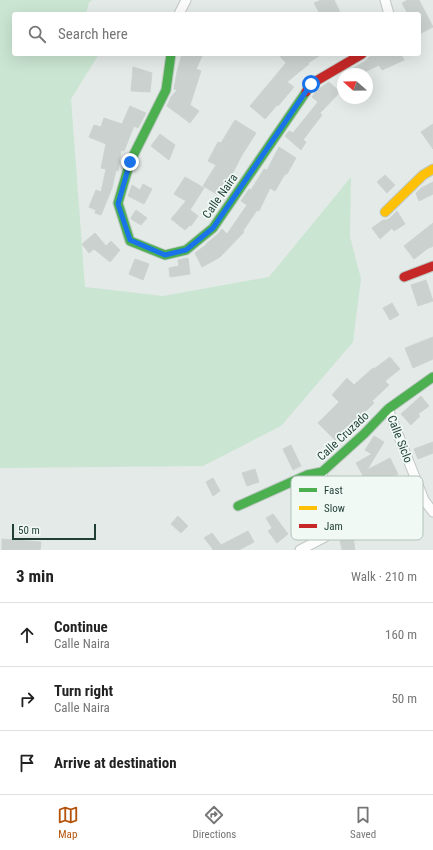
<!DOCTYPE html>
<meta charset="utf-8">
<style>
:root{--surface:#fff;--page:#f6f6f6;--text:#222;--muted:#767676;--line:#e0e0e0;--accent:#b45309}
body{margin:0;font-family:"Roboto Condensed",sans-serif;background:var(--page);color:var(--text)}
.compass{position:absolute;left:337px;top:68px;width:36px;height:36px;border-radius:50%;background:var(--surface);box-shadow:0 4px 16px #0002;rotate:290deg}
.scale{position:absolute;left:12px;bottom:10px;width:84px;box-sizing:border-box;padding-left:4px;border:2px solid #1f3f36;border-top:0;font-size:11px;line-height:14px;white-space:nowrap;color:#1f3f36;-webkit-text-stroke:3px #f1f9f5;paint-order:stroke}
.stop{position:absolute;width:12px;height:12px;margin:-9px;border:3px solid #1a73e8;border-radius:50%;background:#fff}
.stop.end{background:#1a73e8;border-color:#fff;box-shadow:0 1px 4px #0008}
.list{margin:0;padding:0;list-style:none}
h2{display:flex;justify-content:space-between;align-items:center;height:52px;margin:0;padding:0 16px;font-size:17px}
h2 small{font-size:13px;font-weight:400;color:var(--muted)}
.list li{display:grid;grid-template-columns:26px 1fr auto;gap:12px;align-items:center;box-sizing:border-box;height:64px;padding:0 16px;border-top:1px solid var(--line)}
.list b{display:block;font-size:15px;white-space:nowrap}
.list p{margin:0;font-size:13px;white-space:nowrap;color:var(--muted)}
.list em{font-size:13px;font-style:normal;color:var(--muted)}
.icon{flex:none;width:22px;height:22px;fill:none;stroke:currentColor;stroke-width:2;stroke-linecap:round;stroke-linejoin:round}
.map{position:relative;flex:none;width:433px;height:550px;overflow:hidden}
.search{position:absolute;background:var(--surface);box-shadow:0 4px 16px #0002;left:12px;right:12px;top:12px;height:44px;display:flex;align-items:center;gap:10px;box-sizing:border-box;padding:0 14px;border-radius:4px;color:var(--muted);font-size:15px}
.sheet{height:244px;background:var(--surface)}
nav{display:flex;justify-content:space-around;align-items:center;box-sizing:border-box;height:56px;border-top:1px solid var(--line);background:var(--surface);font-size:11px;color:var(--muted)}
nav a{display:grid;justify-items:center;gap:2px}
nav .on{color:var(--accent)}
.map>svg:first-child{display:block}
.green{fill:#cae5d2}
.building{fill:#cad1ce;stroke:#ccd3d0}
.lines{fill:none;stroke-linecap:round;stroke-linejoin:round}
.street-casing{stroke:#c0c7c4;stroke-width:11}
.fast-casing{stroke:#bec8c4;stroke-width:11}
.slow-casing{stroke:#bec8c4;stroke-width:11}
.jam-casing{stroke:#bec8c4;stroke-width:11}
.street{stroke:#fbfcfb;stroke-width:9}
.fast{stroke:#4caf50;stroke-width:9}
.slow{stroke:#ffc107;stroke-width:9}
.jam{stroke:#c62828;stroke-width:9}
.route{stroke:#1a73e8;stroke-width:5}
.labels{text-anchor:middle;stroke-width:3.5;stroke-linejoin:round;paint-order:stroke}
.street-label{font-size:12px;fill:#1f3f36;stroke:#f1f9f5}
.key{fill:#f1f9f5;stroke:#b2c1bc;stroke-width:1}
.key-label{font-size:11px;fill:#1f3f36}
</style>
<div class="map">
<svg width="433" height="550" viewBox="0 0 433 550">
<rect width="100%" height="100%" fill="#e3eae7"/>
<path class="green" d="M0,0H93L89,2L86,14H14V54H99L71,99L85,287L163,296L269,277L351,177L350,237L361,279L353,342L281,426L203,466L0,468Z"/>
<path class="building" d="M321,0H334L341,14H320L314,3Z
M408,0H419L433,27L419,34V14H408L402,3Z
M182,54H203L196,69L201,71L190,105L199,111L190,123L167,106L171,97L177,90L174,89L177,72Z
M278,54H322L308,63L309,64L287,82L294,87L278,106L277,105L265,119L250,106L286,63Z
M376,54H401L404,60L382,70L379,65L360,74H354L352,69L366,61L369,57Z
M133,67L152,73L150,92L131,91Z
M329,82L340,92L320,113L322,115L303,140L306,142L301,150L285,136L289,131L293,133L318,102L312,97L317,90Z
M130,106L146,113L138,128L134,126L124,151L121,150L118,171L116,170L112,188L101,215L95,213L96,210L89,207L96,190L101,192L106,169L101,168L106,144L89,137L94,125L101,127L104,118L122,124Z
M235,120L256,133L242,155L228,182L230,184L222,197L203,186L216,165L208,161L218,142L221,143Z
M433,124V149L421,132Z
M160,134L175,145L169,160L151,146Z
M279,147L296,158L287,174H285L275,191L270,188L259,211L257,210L243,231L244,232L220,257L202,267L195,253L207,244H206L218,234L222,229L227,234L247,205L241,201L249,189L251,190L264,169L267,170Z
M385,175L395,185L387,193L377,182Z
M185,177L204,188L190,210L198,216L191,226L190,225L185,230L171,219L186,201L174,194Z
M433,182V194L419,201L416,193L421,188Z
M143,184L152,189L144,204L128,196L132,185L140,190Z
M136,210L147,218L141,225L131,219V218Z
M397,211L405,224L394,231L392,228L380,239L372,228L383,220H387L390,218Z
M433,223V246L427,249L414,259L404,246Z
M95,233L106,246L111,241L120,250L110,262L94,249L89,253L82,244Z
M188,258L190,274L170,277L169,268L179,266L178,260Z
M135,259L149,264L143,280L129,274Z
M426,280L433,301L418,306L411,285Z
M392,303L399,315L390,320L383,308Z
M433,337V359L413,368L405,348Z
M390,357L400,369L385,381L389,385L372,401L374,403L358,419H357L336,441L318,423L339,402L332,395L347,378L354,385L373,368L374,369Z
M421,396L429,406L418,414L420,416L411,425L401,414Z
M374,436L384,442L367,470L390,458L398,474L393,476L403,498L399,499L418,526L397,540L388,526L369,534L357,505L368,501L383,517L385,515L356,463L372,454L365,450Z
M433,442V453L418,459L414,449Z
M291,445L301,466L293,470L283,449Z
M255,469L259,482L247,486L242,473Z
M213,478L220,491L213,496L206,482Z
M273,514L288,534L277,543L268,531L272,528L266,518Z
M178,516L188,526L181,533L171,524Z
M248,531L254,542L239,550H212L213,549L204,538L212,533L221,545Z
M353,536L355,550H342L340,539Z
M2,539L41,542L40,550H2Z"/>
<g class="lines">
<defs>
<path id="street" d="M385,0L389,14
M179,14L186,0
M388,409L424,500L433,512
M300,550L325,537L334,529L336,520L324,488L322,472"/>
<path id="fast" d="M171,54L166,90L130,162L118,203L130,241L165,255L186,250L213,228L306,92
M238,506L307,475L322,472L364,434L388,409L433,377"/>
<path id="slow" d="M385,212L423,175L433,169"/>
<path id="jam" d="M306,92L311,84L362,54
M404,277L433,266"/>
</defs>
<use href="#street" class="street-casing"/>
<use href="#fast" class="fast-casing"/>
<use href="#slow" class="slow-casing"/>
<use href="#jam" class="jam-casing"/>
<use href="#street" class="street"/>
<use href="#fast" class="fast"/>
<use href="#slow" class="slow"/>
<use href="#jam" class="jam"/>
</g>
<g class="lines">
<path class="route" d="M130,162L118,204L130,240L165,255L186,250L213,228L311,84"/>
</g>
<g class="labels">
<g class="street-label">
<text transform="translate(220 196) rotate(-55)" y="4">Calle Naira</text>
<text transform="translate(343 436) rotate(-43)" y="4">Calle Cruzado</text>
<text transform="translate(400 439) rotate(69)" y="4">Calle Siclo</text>
</g>
</g>
<rect x="291" y="476" width="132" height="64" rx="6" class="key"/>
<rect x="299" y="488" width="18" height="4" fill="#4caf50"/>
<rect x="299" y="506" width="18" height="4" fill="#ffc107"/>
<rect x="299" y="524" width="18" height="4" fill="#c62828"/>
<g class="key-label">
<text x="324" y="494">Fast</text>
<text x="324" y="512">Slow</text>
<text x="324" y="530">Jam</text>
</g>
</svg>
<svg class="compass" viewBox="-18 -18 36 36"><path d="M0-13l5 13h-10z" fill="#e53935"/><path d="M0 13l5-13h-10z" fill="#767676"/></svg>
<div class="scale">50 m</div>
<div class="stop" style="left:311px;top:84px"></div>
<div class="stop end" style="left:130px;top:162px"></div>
<div class="search"><svg class="icon" aria-label="search" viewBox="0 0 24 24"><circle cx="10" cy="10" r="6"/><path d="M15 15l6 6"/></svg>Search here</div>
</div>
<section class="sheet">
<h2>3 min<small>Walk · 210 m</small></h2>
<ul class="list">
<li><svg class="icon" aria-label="ahead" viewBox="0 0 24 24"><path d="M12 20V5M6 11l6-6 6 6"/></svg><div><b>Continue</b><p>Calle Naira</p></div><em>160 m</em></li>
<li><svg class="icon" aria-label="right" viewBox="0 0 24 24"><path d="M7 20v-9h11M14 6l5 5-5 5"/></svg><div><b>Turn right</b><p>Calle Naira</p></div><em>50 m</em></li>
<li><svg class="icon" aria-label="arrive" viewBox="0 0 24 24"><path d="M6 21V4h12l-3 4 3 4H6"/></svg><div><b>Arrive at destination</b></div></li>
</ul>
</section>
<nav>
<a class="on"><svg class="icon" aria-label="map" viewBox="0 0 24 24"><path d="M3 6l6-2 6 2 6-2v14l-6 2-6-2-6 2zM9 4v14M15 6v14"/></svg>Map</a>
<a><svg class="icon" aria-label="directions" viewBox="0 0 24 24"><path d="M12 3l9 9-9 9-9-9zM9 14v-3h6M13 9l2 2-2 2"/></svg>Directions</a>
<a><svg class="icon" aria-label="saved" viewBox="0 0 24 24"><path d="M7 4h10v16l-5-4-5 4z"/></svg>Saved</a>
</nav>
